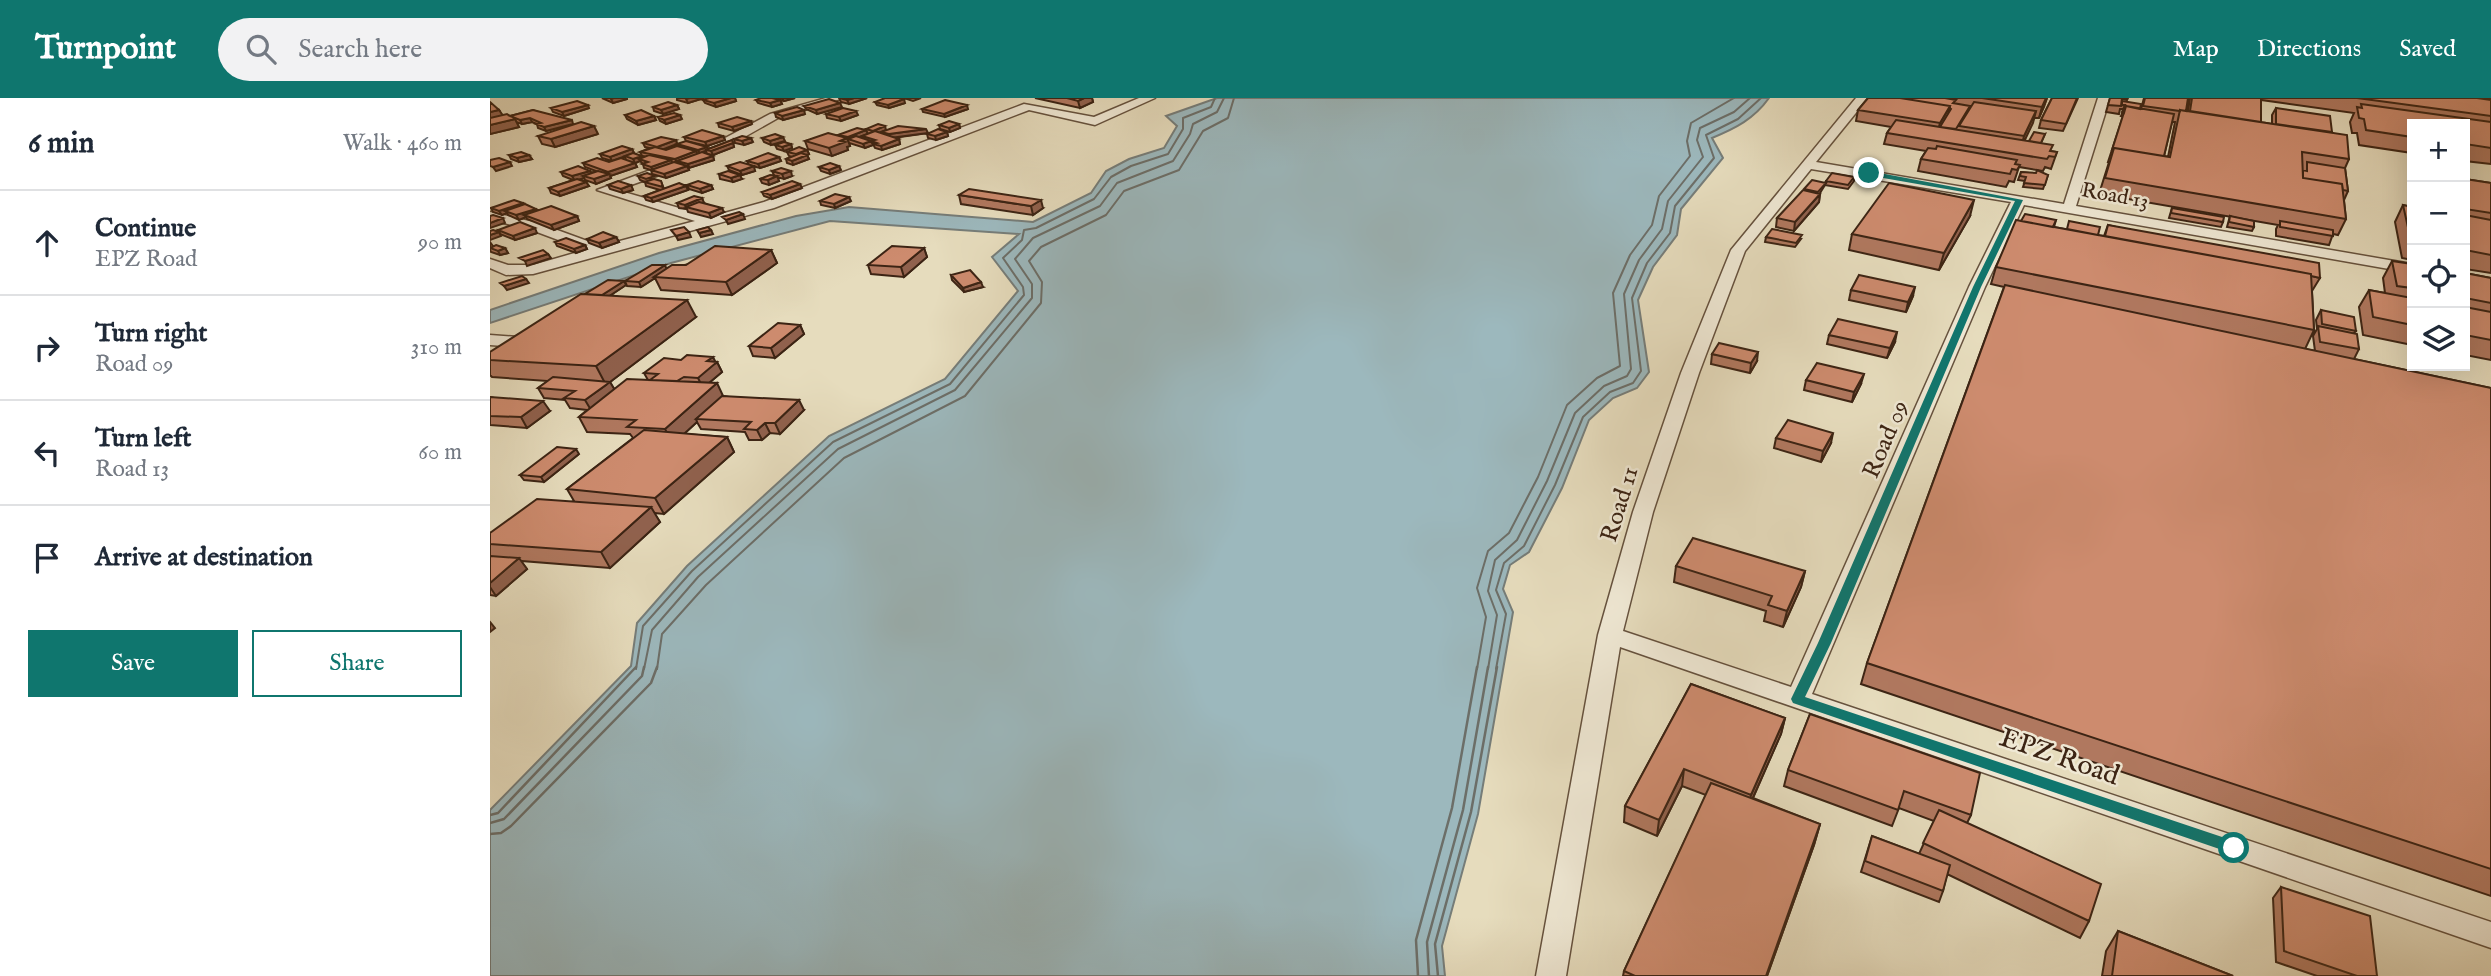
<!DOCTYPE html>
<meta charset="utf-8">
<style>
:root{--surface:#fff;--page:#f2f2f3;--text:#1f2937;--muted:#747a83;--line:#e0e1e3;--accent:#0f766e}
body{margin:0;font-family:"IM FELL English",serif;background:var(--page);color:var(--text)}
.controls{position:absolute;right:21px;top:21px;display:grid;overflow:hidden;border-radius:0px;box-shadow:0 7px 28px #0002}
.controls button{width:63px;height:63px;display:grid;place-items:center;padding:0;border:0;border-bottom:2px solid var(--line);background:var(--surface);color:var(--text);font:35px sans-serif}
.stop{position:absolute;width:21px;height:21px;margin:-16px;border:5px solid #0f766e;border-radius:50%;background:#fff}
.stop.end{background:#0f766e;border-color:#fff;box-shadow:0 2px 7px #0008}
.list{margin:0;padding:0;list-style:none}
h2{display:flex;justify-content:space-between;align-items:center;height:91px;margin:0;padding:0 28px;font-size:30px}
h2 small{font-size:23px;font-weight:400;color:var(--muted)}
.list li{display:grid;grid-template-columns:46px 1fr auto;gap:21px;align-items:center;box-sizing:border-box;height:105px;padding:0 28px;border-top:2px solid var(--line)}
.list b{display:block;font-size:26px;white-space:nowrap}
.list p{margin:0;font-size:23px;white-space:nowrap;color:var(--muted)}
.list em{font-size:23px;font-style:normal;color:var(--muted)}
.actions{display:flex;gap:14px;padding:21px 28px}
.actions a{flex:1;padding:16px 0;border:2px solid var(--accent);border-radius:0px;text-align:center;font-size:24px;color:var(--accent)}
.actions .main{background:var(--accent);color:#fff}
.icon{flex:none;width:38px;height:38px;fill:none;stroke:currentColor;stroke-width:2;stroke-linecap:round;stroke-linejoin:round}
.map{position:relative;flex:none;width:2001px;height:878px;overflow:hidden}
header{display:flex;align-items:center;gap:42px;box-sizing:border-box;height:98px;padding:0 35px;background:var(--accent);color:#fff}
header strong{font-size:33px}
nav{display:flex;gap:38px;margin-inline-start:auto;font-size:24px}
.search{width:490px;height:63px;background:var(--page);display:flex;align-items:center;gap:18px;box-sizing:border-box;padding:0 24px;border-radius:38px;color:var(--muted);font-size:26px}
main{display:flex}
aside{flex:1;background:var(--surface)}
.map>svg:first-child{display:block}
.water{fill:#9cb8bd;stroke:#767d79;stroke-width:2}
.lines{fill:none;stroke-linecap:round;stroke-linejoin:round}
.shore-far1{stroke:#6c6e68;stroke-width:2}
.shore{stroke:#6c6e68;stroke-width:2.5}
.street-casing{stroke:#66523e;stroke-width:3}
.street{fill:#efe8d4;fill-rule:evenodd}
.wall{fill:#b0785f;stroke:#3c2414;stroke-width:2;fill-rule:evenodd}
.shaded-wall{fill:#90614d;stroke:#3c2414;stroke-width:2}
.building{fill:#cd8b6e;stroke:#3c2414;stroke-width:2}
.route{fill:#0f766e}
.labels{text-anchor:middle;stroke-width:5;stroke-linejoin:round;paint-order:stroke}
.far-street-label{font-size:21px;fill:#3c2414;stroke:#efe8d4}
.street-label{font-size:24px;fill:#3c2414;stroke:#efe8d4}
.near-street-label{font-size:28px;fill:#3c2414;stroke:#efe8d4}
</style>
<header>
<strong>Turnpoint</strong>
<div class="search"><svg class="icon" aria-label="search" viewBox="0 0 24 24"><circle cx="10" cy="10" r="6"/><path d="M15 15l6 6"/></svg>Search here</div>
<nav><a>Map</a><a>Directions</a><a>Saved</a></nav>
</header>
<main>
<aside>
<h2>6 min<small>Walk · 460 m</small></h2>
<ul class="list">
<li><svg class="icon" aria-label="ahead" viewBox="0 0 24 24"><path d="M12 20V5M6 11l6-6 6 6"/></svg><div><b>Continue</b><p>EPZ Road</p></div><em>90 m</em></li>
<li><svg class="icon" aria-label="right" viewBox="0 0 24 24"><path d="M7 20v-9h11M14 6l5 5-5 5"/></svg><div><b>Turn right</b><p>Road 09</p></div><em>310 m</em></li>
<li><svg class="icon" aria-label="left" viewBox="0 0 24 24"><path d="M17 20v-9H6M10 6l-5 5 5 5"/></svg><div><b>Turn left</b><p>Road 13</p></div><em>60 m</em></li>
<li><svg class="icon" aria-label="arrive" viewBox="0 0 24 24"><path d="M6 21V4h12l-3 4 3 4H6"/></svg><div><b>Arrive at destination</b></div></li>
</ul>
<div class="actions"><a class="main">Save</a><a>Share</a></div>
</aside>
<div class="map">
<svg width="2001" height="878" viewBox="0 0 2001 878">
<rect width="100%" height="100%" fill="#e6dcbd"/>
<filter id="stains"><feTurbulence type="fractalNoise" baseFrequency=".00286" numOctaves="4"/><feColorMatrix values="0 0 0 0 .2 0 0 0 0 .09 0 0 0 0 .02 0 0 0 .5 -.17"/></filter>
<radialGradient id="worn" r=".72"><stop offset=".6" stop-color="#630" stop-opacity="0"/><stop offset="1" stop-color="#630" stop-opacity=".3"/></radialGradient>
<path class="water" d="M727,0H1279C1264,21 1246,30 1222,40L1233,60L1191,111L1187,137L1163,169L1148,202L1159,274L1147,290L1123,300L1099,322L1072,390L1039,454L1020,467L1013,491L1023,514L988,716L952,848L955,878H0V712L141,568L147,525L197,468L339,338L455,281L528,193L502,159L529,136L340,123L181,165L0,225V212L169,155L306,118L359,109L543,124L601,95L616,73L639,61L674,50L687,28L676,18Z"/>
<g class="lines">
<path class="shore-far1" d="M146,571L153,528L202,473L343,344L460,286L534,197L533,189L513,160L532,142L534,132L546,130L604,101L621,79L641,68L678,56L693,31V20L721,9L725,0
M154,571L162,532L208,479L348,351L465,292L542,200V186L525,161L543,140L610,108L627,85L683,63L700,36L703,26L727,14L734,0
M167,571L172,536L216,487L354,360L475,298L551,205L552,184L539,163L551,149L616,117L634,93L689,72L713,33L738,20L744,0
M987,571L996,519L987,490L998,453L1019,435L1048,379L1077,307L1107,280L1130,268L1123,195L1140,157L1162,127L1169,98L1200,58L1197,43L1201,25L1244,0
M998,571L1007,517L998,493L1005,462L1027,442L1057,383L1085,315L1114,288L1137,278L1141,271L1134,196L1149,162L1172,131L1178,103L1213,59L1207,42L1210,30L1244,14L1260,0
M1006,571L1016,516L1006,492L1014,465L1034,448L1065,387L1093,319L1120,294L1143,285L1151,273L1142,200L1157,165L1180,135L1185,108L1224,60L1216,37L1248,21L1271,0"/>
<path class="shore" d="M0,717L8,715L146,569
M0,725L14,721L152,578L154,569
M0,736L11,735L21,728L161,585L167,569
M928,878L926,842L962,710L987,569
M939,878L937,844L973,712L998,569
M948,878L945,846L981,714L1007,569"/>
<defs>
<path id="street" d="M336,0H354L288,20L217,60L127,92L220,119L274,104L534,6L604,19L649,0H665L605,27L539,12L284,110L43,176L16,177L0,170V161L18,167H43L95,152L39,131L0,122V114L48,125L111,148L205,123L107,92L209,54L280,16Z
M1366,0H1378L1326,64L1574,106L1608,0H1620L1586,108L1922,166V175L1534,107L1495,189L1322,596L2001,824V850L1130,549L1076,878H1046L1108,537L1143,414L1191,275L1241,152ZM1321,71L1521,104L1479,189L1301,589L1133,533L1163,414L1209,275L1255,153Z
M0,237L43,240L51,245L43,250L0,247Z"/>
</defs>
<use href="#street" class="street-casing"/>
<use href="#street" class="street"/>
</g>
<path class="wall" d="M112,0H137V1L123,5Z
M187,0H214L198,5L187,2Z
M219,0H245L246,3L226,9L215,5L213,2Z
M284,0H305L294,3L290,2L292,6L282,9L268,5L266,2Z
M349,0H377L359,6L351,4Z
M414,0H431L423,3Z
M545,0H602L603,4L590,10Z
M1378,0H1557L1549,20H1544L1534,43H1539L1555,36L1551,45L1561,53L1567,54L1561,71L1555,69L1553,73L1529,69L1524,84L1519,83L1516,89L1428,73L1431,61L1436,53L1394,46L1397,35L1401,29L1366,23L1368,12Z
M1562,0H1588L1573,33L1549,30L1551,22Z
M1620,0H1638L1637,2L1632,1L1631,7L1651,11L1654,0H1698L1696,13H1698L1700,0H2001V66L1975,63V26H1922V55L1869,47L1867,35H1862L1860,24L1864,15L1771,2V24L1782,26V17L1786,10L1842,34L1859,61L1855,70L1858,93L1854,102L1856,121L1848,137L1843,136L1839,147L1786,138V131L1788,127L1609,96L1619,64H1618L1633,18H1631L1634,11H1630L1629,16L1616,14ZM1682,24H1685L1678,59L1674,58Z
M385,4L415,5L399,10L387,7Z
M187,7L189,11L173,16L164,13L163,9Z
M314,8L352,9L327,16L316,11Z
M61,10H99L74,18L63,14Z
M432,11H478L455,19L433,14Z
M9,12L12,17L20,18L43,12L83,26L56,33L48,30L47,26L42,24L32,26L26,24L29,29L0,36Z
M285,15L315,16L293,22L286,19Z
M336,16L368,17L351,23L337,20Z
M135,17L164,18L166,22L148,27L137,21Z
M168,19L192,21L176,26L170,23Z
M228,25L262,26L244,33L229,29Z
M469,26L470,30L460,34L450,31L449,27Z
M376,31L438,35L403,40L409,41L410,46L392,52L385,50L382,44L383,47L375,50L359,45L358,43L360,48L357,49L358,52L342,58L318,51L315,43L376,32Z
M457,34L458,38L446,42L438,40L437,36Z
M108,36L65,49L52,46L48,38Z
M233,38L235,42L217,48L196,43L194,39Z
M272,40L295,43L281,47L274,44Z
M244,41L263,44L254,47L245,45Z
M186,42L187,46L217,49L218,51L242,42L244,49L223,57L217,56L216,53L213,55L223,58L224,62L198,70L199,72L176,80L162,76L161,72L154,70L153,66L150,63L145,65L147,69L120,78L121,80L106,86L95,82L94,80L89,81L96,84L99,88L70,98L61,95L59,90L83,82L73,78L71,74L100,73L101,75L106,73L95,69L93,65L136,62L135,59L122,63L112,60L110,56L142,51L144,55L153,60L156,59L152,58L150,54L160,50L155,49L153,45ZM187,46L188,48L176,52L174,51Z
M301,46L302,50L294,53L287,51L285,47Z
M317,52L319,56L317,57L319,61L303,67L297,65L296,61L302,59L299,58L297,54Z
M19,57H39L42,61L29,64L21,61Z
M289,59L291,63L270,70L262,68L265,73L252,77L239,72L237,68L259,67L257,63Z
M329,69L351,72L340,76L331,73Z
M282,73L302,78L294,81L287,79L289,83L279,87L272,85L270,81L284,77Z
M1531,74L1558,77L1553,91L1533,89L1535,83L1528,82Z
M229,76L252,81L243,84L230,81Z
M148,78L171,83L174,91L196,88L198,92L163,104L156,102L154,98L170,92L156,88L155,84L150,82Z
M1364,79V83L1358,91L1335,87L1330,95L1329,104L1304,133L1286,129L1287,120L1314,92L1336,85V83Z
M1975,81L2001,85V175L1975,171Z
M118,87H141L143,92L133,95L120,91Z
M197,87H221L223,91L212,95L199,91Z
M312,90L282,101L274,98L272,94Z
M469,97L553,110L543,117L471,106Z
M212,100L214,105L234,114L221,120L198,114L197,111L189,110L187,105Z
M330,103H361L345,110L331,107Z
M34,107L47,112L87,118L89,123L64,132L37,121L36,119L29,122L18,117L17,115L12,117L3,114L1,110Z
M1913,107L1922,109V162L1912,160L1905,124Z
M1682,110L1733,124L1731,129L1679,120Z
M1480,118L1449,172L1359,152L1362,136Z
M1740,118L1764,129L1762,133L1737,129Z
M1566,122L1564,129L1614,138L1618,127L1830,180L1822,193L1824,232L1815,251L1825,253L1823,238L1827,231L1826,222L1831,212L1866,233L1864,235L1869,251L1864,261L2001,290V798L1371,586L1377,565L1514,189L1501,186L1506,169L1531,123Z
M8,132L47,135L25,142L10,136Z
M126,139L129,144L112,150L99,145L97,141Z
M1276,139L1311,141L1305,149L1275,144Z
M0,144L3,148L15,150L18,155L10,157L1,154L0,152Z
M65,144L95,147L97,151L86,155L67,148Z
M434,150L437,159L414,179L381,176L378,167Z
M281,152L287,165L242,197L171,192L165,180L151,189L137,188L135,183L177,170Z
M1902,163L1922,166V247L1873,237L1869,209L1879,192L1895,195L1893,180Z
M1975,175L2001,180V262L1975,257Z
M461,177L493,189L474,194L462,182Z
M136,187L121,197L206,219L120,284L124,291L158,282L154,275L227,264L232,274L219,285L233,298L314,312L290,336L280,335L272,342H259L255,334L211,331L207,324L194,336L237,339L244,354L174,416L164,415L170,424L120,470L31,463L37,471L6,498L0,497V435L84,403L77,391L143,340L140,336L97,334L89,319L97,312L80,310L75,302L54,300L48,290L58,283L2,279L0,277V262L95,196Z
M1361,192L1423,198L1416,214L1359,202Z
M310,227L314,236L285,260L263,258L259,248Z
M1339,237L1405,244L1397,260L1337,246Z
M1222,256L1267,263L1260,275L1221,266Z
M1316,282L1371,286L1362,304L1314,292Z
M0,299L60,313L37,330L0,327Z
M1286,340L1341,345L1331,364L1284,350Z
M89,356L54,384L34,382L30,377Z
M1186,468L1315,473L1311,489L1293,529L1274,523L1276,513L1184,484Z
M1201,586L1295,620L1291,636L1263,700L1330,726L1324,747L1277,878H1133L1134,873L1216,697L1192,688L1167,738L1134,724L1135,708Z
M1320,616L1481,717L1477,725L1599,823L1590,840L1457,776L1453,793L1449,804L1371,774L1382,738L1429,756L1444,723L1409,710L1402,728L1294,688L1298,672Z
M1791,789L1887,878H1827L1786,864L1783,800Z
M1628,833L1743,878H1612L1616,853Z"/>
<path class="shaded-wall" d="M124,0H137V1L123,5L121,1Z
M200,0H214L198,5L196,1Z
M241,0H245L246,3L226,9L224,5Z
M292,0H305L294,3Z
M364,0H377L359,6L357,2Z
M594,0H602L603,4L590,10L588,3Z
M1557,0L1554,9L1549,20L1552,9Z
M414,1L415,5L399,10L398,7Z
M290,2L292,6L282,9L280,5Z
M350,5L352,9L327,16L326,12Z
M98,7L99,10L74,18L72,14Z
M187,7L189,11L173,16L171,12Z
M477,7L478,11L455,19L454,16Z
M1460,8L1458,19L1447,36L1450,25Z
M9,12L14,19L0,22V14Z
M314,12L315,16L293,22L292,18Z
M366,13L368,17L351,23L349,19Z
M1546,13L1543,25L1531,50L1534,38Z
M190,17L192,21L176,26L174,22Z
M164,18L166,22L148,27L146,23Z
M40,20L42,24L32,26L30,22Z
M25,21L29,29L0,36V27Z
M82,22L83,26L56,33L54,29Z
M261,23L262,26L244,33L242,29Z
M469,26L470,30L460,34L459,30Z
M104,28L108,36L65,49L61,41Z
M395,28L396,32L384,37L383,33Z
M436,31L438,35L400,40L399,36Z
M376,32L378,36L362,42L358,41V39Z
M457,34L458,38L446,42L445,38Z
M233,38L235,42L217,48L215,44Z
M293,39L295,43L281,47L280,43Z
M261,40L263,44L254,47L252,43Z
M357,40L360,48L357,49L358,52L342,58L339,50L350,43Z
M409,41L410,46L392,52L391,48Z
M186,42L187,46L169,53L167,49Z
M381,43L383,47L375,50L373,46Z
M243,45L244,49L223,57L221,53Z
M301,46L302,50L294,53L292,49Z
M217,49L218,52H216V53L210,56L208,52Z
M142,51L144,55L122,63L120,59Z
M317,52L319,56L307,60L306,56Z
M206,53L208,57L187,63L188,64L187,65L185,61Z
M39,57L42,61L29,64L27,60Z
M317,57L319,61L303,67L302,63Z
M152,58L154,62L149,61L150,63L145,65L147,69L120,78L121,80L106,86L104,81L119,76L118,74L145,65L143,61Z
M223,58L224,62L199,70L198,66Z
M289,59L291,63L270,70L268,66Z
M181,62L183,66L163,73L161,69Z
M20,64L22,68L6,73L3,69Z
M197,68L199,72L176,80L174,76Z
M264,68L265,73L252,77L250,73Z
M349,68L351,72L340,76L339,72Z
M100,73L102,77L93,78L94,80L85,83L82,78Z
M301,73L302,78L294,81L292,76Z
M250,77L252,81L243,84L241,80Z
M287,78L289,83L279,87L278,82Z
M96,84L99,88L70,98L68,94Z
M310,86L312,90L282,101L280,97Z
M141,87L143,92L133,95L131,91Z
M221,87L223,91L212,95L210,91Z
M196,88L198,92L163,104L161,100Z
M1330,96L1329,104L1304,133L1305,124Z
M359,99L361,103L345,110L344,106Z
M212,100L214,105L196,109L195,107Z
M551,102L553,110L543,117L541,108Z
M1484,102L1480,118L1449,172L1454,155Z
M33,105L35,109L15,113L17,115L12,117L9,113Z
M232,110L234,114L221,120L219,115Z
M46,111L49,115L34,117L36,119L29,122L26,117Z
M253,116L255,121L238,126L236,122Z
M87,118L89,123L64,132L61,127Z
M13,120L15,125L0,130V125Z
M45,130L47,135L25,142L23,138Z
M221,132L223,136L211,139L209,135Z
M9,134L11,138L0,142V137Z
M199,134L201,139L188,142L186,138Z
M126,139L129,144L112,150L109,145Z
M95,147L97,151L86,155L84,151Z
M15,150L18,155L10,157L8,153Z
M434,150L437,159L414,179L411,169Z
M281,152L287,165L242,197L236,184Z
M58,156L61,160L37,168L35,163Z
M175,167L177,172L164,179L165,180L151,189L149,184Z
M36,181L39,185L17,192L14,188Z
M134,183L136,187L104,208L101,204Z
M491,184L493,189L474,194L473,190Z
M1425,189L1423,198L1416,214L1418,204Z
M197,202L206,219L120,284L126,294L101,312L95,302L116,287L106,268Z
M310,227L314,236L285,260L281,250Z
M1407,234L1405,244L1397,260L1400,250Z
M1268,254L1267,263L1260,275L1261,265Z
M223,259L226,265L227,264L232,274L213,290L208,280L217,263Z
M1374,276L1371,286L1362,304L1364,294Z
M227,285L234,300L206,321L207,324L183,346L175,331Z
M309,302L314,312L290,336L285,325Z
M53,303L60,313L37,330L31,319Z
M275,325L280,335L272,342L267,332Z
M1343,335L1341,345L1331,364L1333,353Z
M237,339L244,354L174,416L165,400Z
M86,351L89,356L54,384L51,379Z
M161,409L170,424L120,470L111,454Z
M29,460L37,471L6,498L0,489V485Z
M1315,473L1311,489L1293,529L1297,513Z
M0,524L5,530L0,534Z
M1295,620L1291,636L1257,713L1261,697Z
M1194,671L1192,688L1167,738L1169,722Z
M1330,726L1324,747L1277,878H1276Z"/>
<path class="building" d="M219,0H241L224,5L213,2Z
M271,0H282L290,2L280,5L266,2Z
M349,0H364L357,2Z
M395,0H409L414,1L398,7L385,4Z
M577,0H594L588,3Z
M1378,0H1410L1460,8L1450,25L1368,12Z
M1410,0H1455L1466,2L1463,5L1480,8L1466,31L1450,29L1461,11L1460,10V8Z
M1492,0H1556L1552,9Z
M1562,0H1587L1576,26L1551,22Z
M1620,0H1632L1631,8L1618,7Z
M1655,0H1698L1696,13L1690,12V13L1653,8Z
M1702,0H1771V24L1700,13Z
M1867,0H1987L2001,2V18Z
M339,1L350,5L326,12L314,8Z
M455,2L477,7L454,16L432,11Z
M87,3L98,7L72,14L61,10Z
M1632,3L1651,6L1650,11L1636,8L1634,15L1632,14L1635,7H1632Z
M0,4L9,12L0,14Z
M178,4L187,7L171,12L163,9Z
M1484,4L1546,13L1534,38L1469,28Z
M1871,6L2001,24V50L1975,46V26H1922V39L1876,32L1874,21L1869,20L1867,9L1872,10Z
M1636,8L1684,16L1674,58L1624,50L1623,52H1622Z
M307,9L314,12L292,18L285,15Z
M353,10L366,13L349,19L336,16Z
M1786,10L1840,18L1842,34L1786,26Z
M43,12L82,22L54,29L46,26L51,25L40,20L30,22L20,18Z
M151,12L164,18L146,23L135,17Z
M1690,12L1857,37L1859,61L1812,54L1813,80L1852,86L1856,121L1615,80L1624,50L1680,59Z
M184,15L190,17L174,22L168,19Z
M17,16L25,21L0,27V20Z
M247,19L261,23L242,29L228,25Z
M1406,22L1563,47L1560,53L1567,54L1565,59L1559,58L1557,61L1397,35Z
M459,23L469,26L459,30L449,27Z
M91,24L104,28L61,41L48,38Z
M388,26L395,28L383,33L376,31Z
M408,28L436,31L399,36L391,34Z
M367,30L376,32L358,39L348,37Z
M448,31L457,34L445,38L437,36Z
M212,32L233,38L215,44L194,39Z
M385,33L409,41L391,48L383,46L387,45L381,43L385,42L372,38Z
M1544,34L1555,36L1551,45L1539,43Z
M338,35L357,40L350,43L355,44L339,50L315,43Z
M285,36L293,39L280,43L272,40Z
M252,38L261,40L252,43L244,41Z
M366,38L381,43L373,46L358,41Z
M171,39L186,42L167,49L153,45Z
M242,42L243,45L221,53L216,52Z
M196,43L217,49L208,52L187,46Z
M294,44L301,46L292,49L285,47Z
M132,48L142,51L120,59L110,56Z
M187,48L206,53L185,61L150,54L165,49L176,52Z
M1447,48L1527,62L1525,66L1530,67L1527,72L1522,71L1520,76L1431,61L1438,50L1446,51Z
M309,49L317,52L306,56L297,54Z
M31,54L39,57L27,60L19,57Z
M212,54L223,58L198,66L187,63Z
M143,55L152,58L143,61L135,58Z
M278,55L289,59L268,66L257,63Z
M311,55L317,57L302,63L296,61Z
M159,57L181,62L161,69L152,66L158,64L149,61Z
M9,60L20,64L3,69L0,68V62Z
M107,60L119,64L131,60L145,65L118,74L93,65Z
M184,64L197,68L174,76L161,72Z
M250,64L264,68L250,73L237,68Z
M1817,64L1855,70L1858,93L1853,92L1852,86L1813,80V72L1817,73Z
M340,65L349,68L339,72L329,69Z
M88,68L100,73L82,78L71,74Z
M291,70L301,73L292,76L282,73Z
M1547,72L1558,77L1555,87L1534,85L1536,79L1530,78L1531,74L1546,75Z
M108,73L119,76L104,81L93,78Z
M238,73L250,77L241,80L229,76Z
M157,75L165,78L156,81L148,78Z
M1342,75L1364,79L1358,87L1336,83Z
M280,77L287,78L278,82L270,81Z
M87,81L96,84L68,94L59,90Z
M164,81L171,83L173,89L154,84Z
M1975,81L2001,85V115L1975,111Z
M1322,82L1336,85L1328,94L1314,91Z
M128,83L141,87L131,91L118,87Z
M208,83L221,87L210,91L197,87Z
M302,83L310,86L280,97L272,94Z
M189,85L196,88L161,100L154,98Z
M1399,85L1484,102L1454,155L1362,136Z
M479,91L551,102L541,108L469,97Z
M1313,92L1330,96L1305,124L1287,120Z
M345,96L359,99L344,106L330,103Z
M204,98L212,100L195,107L187,105Z
M24,102L33,105L9,113L1,110Z
M209,104L232,110L219,115L196,109Z
M35,106L46,111L26,117L15,113Z
M1913,107L1922,109V143H1921Z
M61,108L87,118L61,127L34,117Z
M1682,110L1734,119L1733,124L1681,115Z
M249,114L253,116L236,122L232,119Z
M1535,116L1566,122L1563,129L1531,123Z
M3,117L13,120L0,125V118Z
M1975,117L2001,122V157L1975,152Z
M1740,118L1764,123V129L1739,124Z
M1526,122L1821,176L1824,232L1506,169Z
M1579,123L1610,129L1608,137L1577,131Z
M1790,123L1843,132V138L1790,129Z
M30,124L45,130L23,138L8,132Z
M1618,127L1829,165L1830,180L1821,178V176L1615,138Z
M194,129L199,134L186,138L181,132Z
M218,129L221,132L209,135L207,132Z
M1282,131L1312,137L1306,145L1276,139Z
M3,132L9,134L0,137V133Z
M113,134L126,139L109,145L97,141Z
M76,140L95,147L84,151L65,144Z
M6,147L15,150L8,153L0,150Z
M225,148L281,152L236,184L164,179L182,167H196Z
M402,148L434,150L411,169L378,167Z
M53,152L58,156L35,163L29,160Z
M1902,163L1922,166V190L1907,188Z
M162,167H175L149,184L135,183Z
M480,172L491,184L473,190L461,177Z
M1975,175L2001,180V205L1975,200Z
M1369,177L1425,189L1418,204L1361,192Z
M32,178L36,181L14,188L10,185Z
M118,182L134,183L112,197L95,196Z
M1515,187L2001,290V771L1377,565Z
M1879,192L1922,200V227L1883,219Z
M91,196L197,202L106,268L0,262V254Z
M1975,209L2001,214V242L1975,237Z
M1831,212L1864,219L1866,233L1832,226Z
M1348,221L1407,234L1400,250L1339,237Z
M288,225L310,227L281,250L259,248Z
M1828,228L1867,236L1869,251L1830,244Z
M1229,245L1268,254L1261,265L1222,256Z
M197,257L223,259L217,263L227,264L208,280L194,279L187,283L160,282L168,276L154,275L174,260L191,262Z
M1327,265L1374,276L1364,294L1316,282Z
M63,279L120,284L95,302L74,300L85,293L48,290Z
M137,281L227,285L175,331L137,329L146,322L89,319Z
M232,298L309,302L285,325H275L267,332L254,331L261,324L206,321Z
M0,299L53,303L31,319L0,318Z
M1298,322L1343,335L1333,353L1286,340Z
M154,332L237,339L165,400L77,391Z
M67,349L86,351L51,379L30,377Z
M47,401L161,409L111,454L0,446V435Z
M1203,440L1315,473L1297,513L1278,507L1282,498L1186,468Z
M0,458L29,460L0,485Z
M1201,586L1295,620L1261,697L1194,671L1169,722L1135,708Z
M1320,616L1490,675L1481,717L1414,693L1408,712L1298,672Z
M1221,685L1330,726L1276,878H1145L1134,873Z
M1449,712L1611,786L1599,823L1433,745Z
M1382,738L1460,767L1453,793L1375,763Z
M1791,789L1880,818L1887,878H1867L1794,853Z
M1628,833L1743,878H1622Z"/>
<path class="route" d="M1379,73L1533,102L1491,189L1341,545L1315,599L1750,745L1752,750L1750,754L1744,756L1303,605L1301,601L1328,545L1483,189L1525,103L1376,77Z"/>
<g class="labels">
<g class="far-street-label">
<text transform="translate(1625 97) rotate(10)" y="7">Road 13</text>
</g>
<g class="street-label">
<text transform="translate(1395 341) rotate(-67)" y="8">Road 09</text>
<text transform="translate(1129 406) rotate(-73)" y="8">Road 11</text>
</g>
<g class="near-street-label">
<text transform="translate(1570 657) rotate(19)" y="10">EPZ Road</text>
</g>
</g>
<rect width="100%" height="100%" filter="url(#stains)"/>
<rect width="100%" height="100%" fill="url(#worn)"/>
</svg>
<div class="controls">
<button>+</button>
<button>−</button>
<button><svg class="icon" aria-label="locate" viewBox="0 0 24 24"><circle cx="12" cy="12" r="6"/><path d="M12 2v4M12 18v4M2 12h4M18 12h4"/></svg></button>
<button><svg class="icon" aria-label="layers" viewBox="0 0 24 24"><path d="M12 4l9 5-9 5-9-5zM3 14l9 5 9-5"/></svg></button>
</div>
<div class="stop" style="left:1744px;top:750px"></div>
<div class="stop end" style="left:1379px;top:75px"></div>
</div>
</main>
